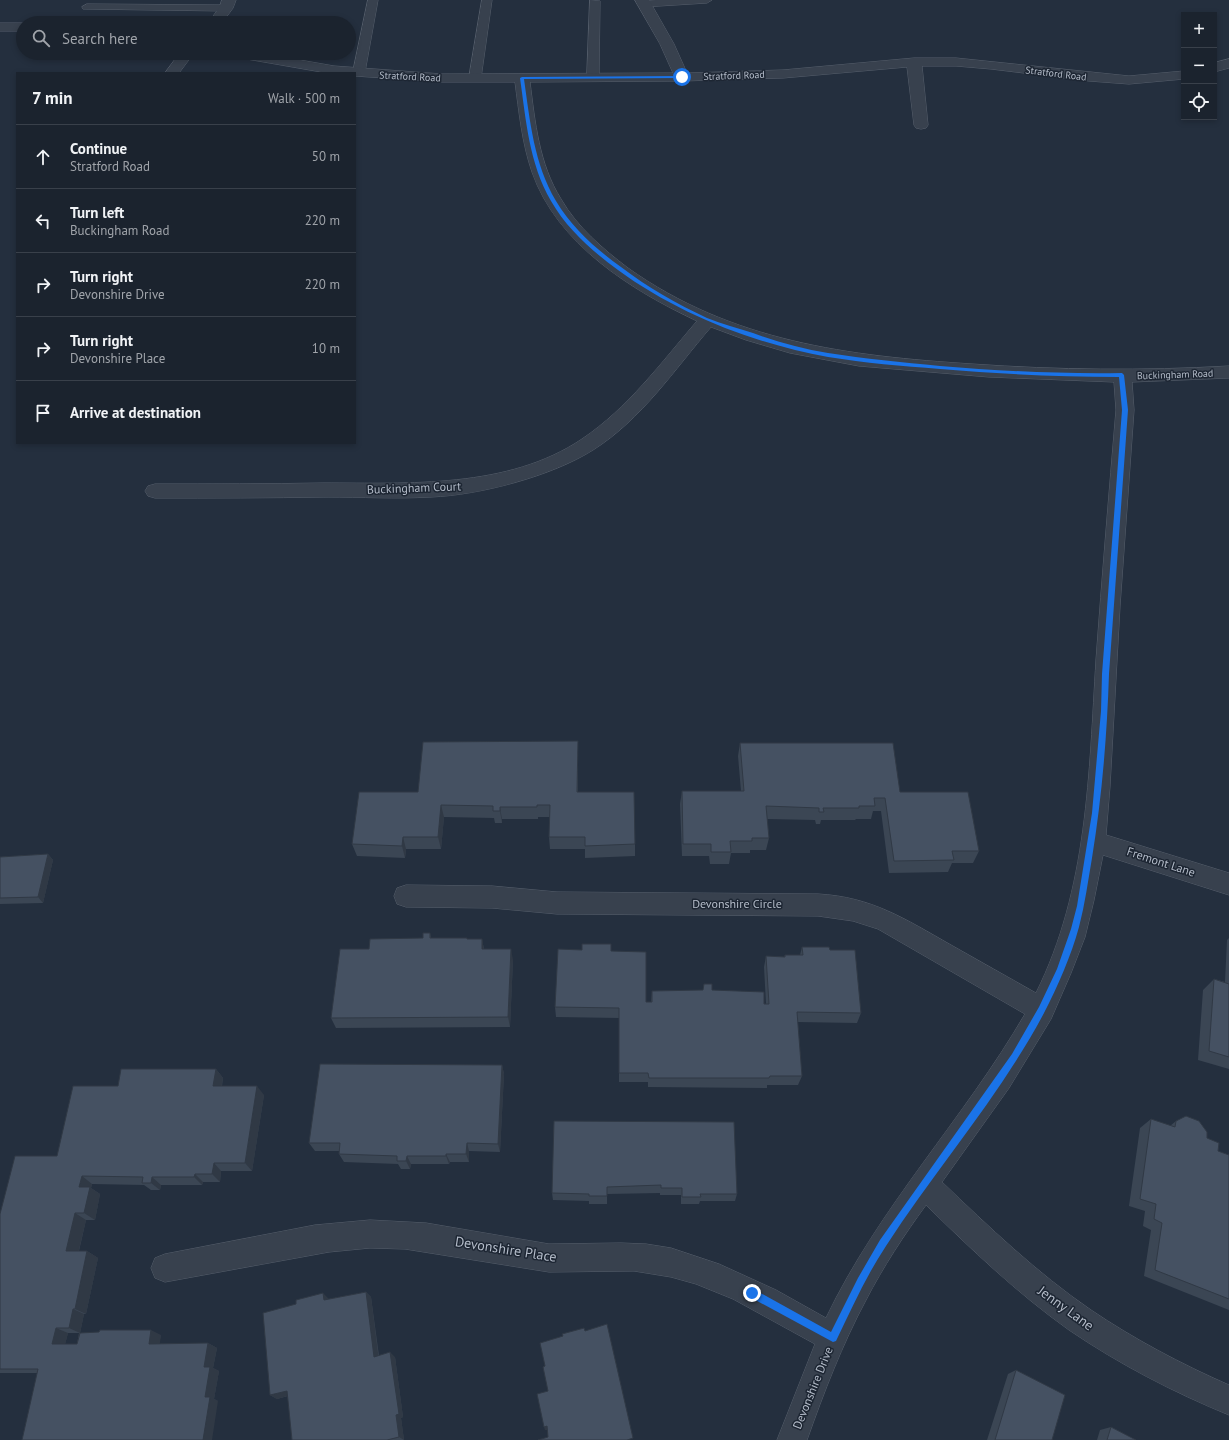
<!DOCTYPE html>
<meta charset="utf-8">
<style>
:root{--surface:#1b232e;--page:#242b36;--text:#f1f3f6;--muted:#a0a4aa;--line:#39404a}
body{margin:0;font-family:"PT Sans",sans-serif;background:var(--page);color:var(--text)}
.controls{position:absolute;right:12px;top:12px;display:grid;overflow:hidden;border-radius:0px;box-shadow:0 2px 6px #0003}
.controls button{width:36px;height:36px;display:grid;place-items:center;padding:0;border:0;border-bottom:1px solid var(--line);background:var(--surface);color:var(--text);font:20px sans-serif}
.stop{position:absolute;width:12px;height:12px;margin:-9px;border:3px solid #1a73e8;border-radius:50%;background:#fff}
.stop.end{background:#1a73e8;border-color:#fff;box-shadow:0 1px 4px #0008}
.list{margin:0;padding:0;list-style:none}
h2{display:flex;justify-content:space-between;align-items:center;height:52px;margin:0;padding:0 16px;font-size:17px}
h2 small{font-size:13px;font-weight:400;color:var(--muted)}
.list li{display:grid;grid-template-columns:26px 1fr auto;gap:12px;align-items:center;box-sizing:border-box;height:64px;padding:0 16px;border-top:1px solid var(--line)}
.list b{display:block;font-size:15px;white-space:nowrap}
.list p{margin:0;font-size:13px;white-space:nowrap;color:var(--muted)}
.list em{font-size:13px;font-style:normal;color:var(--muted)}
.icon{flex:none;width:22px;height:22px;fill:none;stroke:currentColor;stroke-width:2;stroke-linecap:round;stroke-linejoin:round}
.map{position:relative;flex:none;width:1229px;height:1440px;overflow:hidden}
.search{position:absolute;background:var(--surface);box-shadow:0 2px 6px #0003;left:16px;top:16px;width:340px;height:44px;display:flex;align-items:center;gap:10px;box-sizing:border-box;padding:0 14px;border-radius:22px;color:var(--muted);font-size:15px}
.panel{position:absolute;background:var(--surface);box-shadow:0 2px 6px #0003;left:16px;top:72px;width:340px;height:372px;border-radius:0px}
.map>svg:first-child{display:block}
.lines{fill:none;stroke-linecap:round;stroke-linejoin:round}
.service-casing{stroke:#565f6c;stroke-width:1}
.minor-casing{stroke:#565f6c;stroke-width:1}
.service{fill:#38414e;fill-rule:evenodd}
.minor{fill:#38414e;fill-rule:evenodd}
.wall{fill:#3b4654;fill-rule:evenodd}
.shaded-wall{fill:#303945}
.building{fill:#455162;stroke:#303945}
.route{fill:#1a73e8}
.labels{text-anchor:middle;stroke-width:3;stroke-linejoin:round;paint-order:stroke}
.far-street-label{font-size:10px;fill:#b4bcc9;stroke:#1d2633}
.street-label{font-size:12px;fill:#b4bcc9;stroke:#1d2633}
.near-street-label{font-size:14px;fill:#b4bcc9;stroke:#1d2633}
</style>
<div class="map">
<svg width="1229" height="1440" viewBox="0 0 1229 1440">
<rect width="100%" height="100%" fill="#242f3e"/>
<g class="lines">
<defs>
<path id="service" d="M368,0H378L365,72L359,75L353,72Z
M482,0H492L481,78L475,81L469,78Z
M590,0L600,1L599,78L593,81L587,78Z
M657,0H712L707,3L643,7L638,4L643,1Z
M87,4L226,5L231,8L226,11L83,9L82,7Z"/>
<path id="minor" d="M222,0H236L233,8L222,23H208L219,8Z
M635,0H649L674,44L687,73L783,70L914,58H956L1129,76L1184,71V79L1129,84L1089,81L991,69L956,66H922L928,125L926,128L921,129L916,128L914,125L907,67L783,78L682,81L530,82C535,122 539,164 561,199C577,227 603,249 628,268C732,342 849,356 972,364C1058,370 1143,371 1229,366V378L1132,382L1134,410L1120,606L1110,786L1106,835L1229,873V895L1103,855L1094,900L1085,937L1071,973L1051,1019L1009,1088L942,1182C989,1227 1037,1273 1091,1310C1134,1339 1181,1364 1229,1385V1415C1173,1392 1119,1364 1069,1330C1017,1293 971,1249 926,1205C904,1235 883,1267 866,1300C842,1345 824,1392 807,1440H777L815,1344L733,1299L696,1284L671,1277L634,1271L549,1272L405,1249L370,1248L329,1252L165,1282L155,1278L151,1268L155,1258L165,1254L315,1225L370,1220L426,1223L549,1244L621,1243L646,1244L671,1248L719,1264L776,1290L826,1318C879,1207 964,1119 1025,1014L878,929L853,921L818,916L557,914L492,908L406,907L397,904L394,896L397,888L406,885L492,886L557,892L818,894C872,897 905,919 951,945C979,961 1008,977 1036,993C1088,889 1089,773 1096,660C1102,577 1109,493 1116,410L1114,382L989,377L859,366L790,353L746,340L711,327C674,370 642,419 593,450C552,476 480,495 431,497C396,499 361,497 326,497C269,498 212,498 155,498L148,496L145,491L148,486L155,484C211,484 268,484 324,483C408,483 508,489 582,439C628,408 661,363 697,321C631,290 557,244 532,172C522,143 519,112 515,82H442L355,76V73H327L235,57L230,56L228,53H260L334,66L442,74L673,73L660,44Z
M0,23H24L23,31H0Z
M180,53H194L179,73H165Z
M1229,59V68L1214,72V63Z"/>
</defs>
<use href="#service" class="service-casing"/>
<use href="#minor" class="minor-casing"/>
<use href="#service" class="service"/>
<use href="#minor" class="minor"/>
</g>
<path class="wall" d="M740,743L900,792L979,851L973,863H952L948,872L889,873L881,811H873L871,819H856L855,820H821L820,824H816L815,820L767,819L769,838L766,850H750V853H731L729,864H710L709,856H682L680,804L682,791H741L738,756Z
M578,754V792L635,844V856L585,858V849H550L549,837L550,817H538V819H502V823H495L494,818L444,817L441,849H406L405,858L357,856L352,844L418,792Z
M48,854L53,860L43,903L0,904V857Z
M430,933L431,938H467V939H482L484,949L513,960L510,1027L336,1028L331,1018L369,949L423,938Z
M1229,938V1069L1198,1060L1203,990L1214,979L1225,982L1227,940Z
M802,947L830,950L861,1013L857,1023L797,1022L802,1076L798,1085H767V1088L648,1087V1082H619V1018L556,1017L555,1007L651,1002L652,991L703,990L704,984L712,990L766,1004L764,967L766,956L784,957L785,955H800Z
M502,1065L504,1074L500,1152L469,1151V1162H450L449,1164H411L410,1169H401L398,1164L344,1162L339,1154V1151H315L309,1143Z
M216,1069L223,1078L222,1086L264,1095L252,1171H221L220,1182H203L202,1185H161L160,1190H151L144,1185L92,1184L91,1188L100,1194L95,1220H86L79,1251H87L98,1258L86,1314H84L80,1333L161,1335L159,1344L208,1343L217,1348L213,1368L219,1371L214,1399L218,1401L37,1373H0V1214L57,1156L118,1086ZM68,1333H79L77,1344H65Z
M1151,1119L1170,1126L1176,1121L1207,1138L1218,1151L1229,1155V1310L1144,1276L1151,1230L1143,1226L1145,1211L1129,1206L1140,1128Z
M554,1121L737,1194L735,1201H700L699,1204H681V1195H660V1193L607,1194V1204H589V1201L553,1200L552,1193Z
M366,1292L371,1297L379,1356L395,1357L403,1417L401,1418L404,1440H292L288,1396L277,1399L270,1395L296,1304L329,1299Z
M1016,1370L1052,1440H987L1008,1374Z
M1111,1427L1136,1440H1097L1100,1430Z"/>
<path class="shaded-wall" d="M578,741V754L577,804V792Z
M441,805L444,817L441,849L438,837Z
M500,807L502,819V823L500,811Z
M403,837L406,849L405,858L402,846Z
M48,854L53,860L43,903L38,897Z
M482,939L484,950L482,949Z
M511,949L513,960L510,1027L508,1017Z
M502,1065L504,1074L500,1152L498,1144Z
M216,1069L223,1078L220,1095L213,1086Z
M257,1086L264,1095L252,1171L245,1163Z
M467,1143L469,1151V1162L466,1154Z
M446,1154L450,1162L449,1164L446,1156Z
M407,1156L411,1164L410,1169L406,1161Z
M214,1163L221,1171L220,1182L212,1174Z
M195,1174L203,1182L202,1185L194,1177Z
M82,1176L92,1184L91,1188L100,1194L95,1220L84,1213L79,1187Z
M152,1177L161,1185L160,1190L151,1183Z
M75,1213L86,1220L77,1258L66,1251Z
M87,1251L98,1258L86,1314L75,1309Z
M366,1292L371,1297L379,1361L374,1357Z
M323,1293L329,1299L324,1300Z
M73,1309L84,1314L80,1333L69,1328Z
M56,1328L68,1333L64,1349L52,1344Z
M151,1330L161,1335L159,1349L149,1344Z
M208,1343L217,1348L213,1368L219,1371L214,1399L218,1401L212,1440H203L205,1397L204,1367Z
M390,1352L395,1357L403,1417L401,1418L404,1440L399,1437L396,1415Z
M287,1391L294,1394L277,1399L270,1395Z
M547,1426L548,1430H545L544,1427Z"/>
<path class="building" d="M578,741L577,792H634L635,844L585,846V837H549L550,805H537V807H500V811H493V806L441,805L438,837H403L402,846L352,844L359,792H418L423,742Z
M740,743H893L900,792H968L979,851H952L954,860L894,861L885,798H874L875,806H859V808H823L824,812H819V808L766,806L769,838H752V841H730L731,852H711V844H683L682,791H744Z
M48,854L38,897L0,898V857Z
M423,933H430V938H467V939H482V949H511L508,1017L331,1018L340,949H369L370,939L423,938Z
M582,944H611V951L646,952V1002H652V991L703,990L704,984H712V990L764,992V1004H769L766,956L785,957V955H803L802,947H829L830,950H855L861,1013L797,1012L802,1076H770L769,1078H649L648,1073H619V1008L555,1007L558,949L582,950Z
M1214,979L1229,984V1057L1209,1051Z
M320,1064L502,1065L498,1144L467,1143L466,1154H446V1156H407L406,1161H397V1156L339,1154L340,1143H309Z
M121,1069H216L213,1086H257L245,1163H214L212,1174H195L194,1177H152L151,1183H142L143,1177L82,1176L79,1187H90L84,1213H75L66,1251H87L75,1309H73L69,1328H56L52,1344H77L80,1333L99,1332L100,1330H151L149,1344L208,1343L204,1367H210L205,1397H210L203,1440H22L38,1369H0V1214L15,1156H57L73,1086H118Z
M1186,1116L1199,1121L1207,1132V1138L1219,1143L1218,1151L1229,1155V1299L1155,1270L1162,1223L1154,1219L1156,1204L1140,1199L1151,1119L1175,1127L1176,1121Z
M554,1121L734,1122L737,1194H700L701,1197H682V1188H661V1185L607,1187V1196H589V1194L552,1193Z
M366,1292L374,1357L390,1352L399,1414L396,1415L399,1437L387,1440H292L287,1391L270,1395L263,1313L296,1304V1300L323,1293L324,1300Z
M607,1324L633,1438L627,1440H538L548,1437L547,1426L544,1427L537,1394L548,1391L543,1367L545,1366L540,1343L563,1336L562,1334L584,1328L585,1331Z
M1016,1370L1065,1395L1052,1440H995Z
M1111,1427L1136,1440H1107Z"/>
<path class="route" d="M683,76L682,78L524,79C530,121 534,164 556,201C572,228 596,249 621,267C647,287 677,304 707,318C722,324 738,328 753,333C777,342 803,349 828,353C865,359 902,362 940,366C1000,371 1061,374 1122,373L1124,375L1128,410L1109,674C1107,735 1102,797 1092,858C1088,881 1085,904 1079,927C1071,956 1058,986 1044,1013C1000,1096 937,1167 886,1246C866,1276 852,1308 836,1341L833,1342L748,1296L747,1293L748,1290L752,1289L755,1290L831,1332L858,1278L880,1240L1012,1054L1039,1007L1057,969L1071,929L1077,906L1092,813L1101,711L1102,674L1122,410L1119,377C1059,377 1000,374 940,369C902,366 865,363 828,357C755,344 678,314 618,270C592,251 567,229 551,201C529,163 526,120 520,78L522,77Z"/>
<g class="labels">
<g class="far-street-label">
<text transform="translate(1056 73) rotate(7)" y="4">Stratford Road</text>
<text transform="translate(734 75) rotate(-2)" y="4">Stratford Road</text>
<text transform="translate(410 76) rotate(3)" y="4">Stratford Road</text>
<text transform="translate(1175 374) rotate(-2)" y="4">Buckingham Road</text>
</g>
<g class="street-label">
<text transform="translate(414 488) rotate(-2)" y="4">Buckingham Court</text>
<text transform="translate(1161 862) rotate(18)" y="4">Fremont Lane</text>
<text x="737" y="908">Devonshire Circle</text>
<text transform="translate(813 1388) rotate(-68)" y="4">Devonshire Drive</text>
</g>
<g class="near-street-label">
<text transform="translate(506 1249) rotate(9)" y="5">Devonshire Place</text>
<text transform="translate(1066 1308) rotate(36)" y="5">Jenny Lane</text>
</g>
</g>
</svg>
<div class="controls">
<button>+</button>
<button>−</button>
<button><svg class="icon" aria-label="locate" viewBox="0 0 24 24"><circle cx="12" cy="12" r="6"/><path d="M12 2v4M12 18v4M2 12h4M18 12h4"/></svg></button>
</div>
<div class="stop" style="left:682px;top:77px"></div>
<div class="stop end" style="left:752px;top:1293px"></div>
<div class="search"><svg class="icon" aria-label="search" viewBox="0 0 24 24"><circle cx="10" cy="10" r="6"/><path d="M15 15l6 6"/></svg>Search here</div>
<section class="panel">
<h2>7 min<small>Walk · 500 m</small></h2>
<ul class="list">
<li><svg class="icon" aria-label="ahead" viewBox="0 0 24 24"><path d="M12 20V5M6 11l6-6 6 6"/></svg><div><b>Continue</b><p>Stratford Road</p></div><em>50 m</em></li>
<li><svg class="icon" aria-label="left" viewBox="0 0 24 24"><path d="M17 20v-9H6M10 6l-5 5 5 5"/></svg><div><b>Turn left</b><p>Buckingham Road</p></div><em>220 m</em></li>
<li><svg class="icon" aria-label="right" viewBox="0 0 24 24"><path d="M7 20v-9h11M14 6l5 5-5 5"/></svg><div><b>Turn right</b><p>Devonshire Drive</p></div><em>220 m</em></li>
<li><svg class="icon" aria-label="right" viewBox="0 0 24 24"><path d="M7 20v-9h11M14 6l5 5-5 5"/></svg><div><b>Turn right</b><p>Devonshire Place</p></div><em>10 m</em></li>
<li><svg class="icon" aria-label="arrive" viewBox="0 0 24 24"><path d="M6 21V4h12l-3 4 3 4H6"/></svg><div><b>Arrive at destination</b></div></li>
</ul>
</section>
</div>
